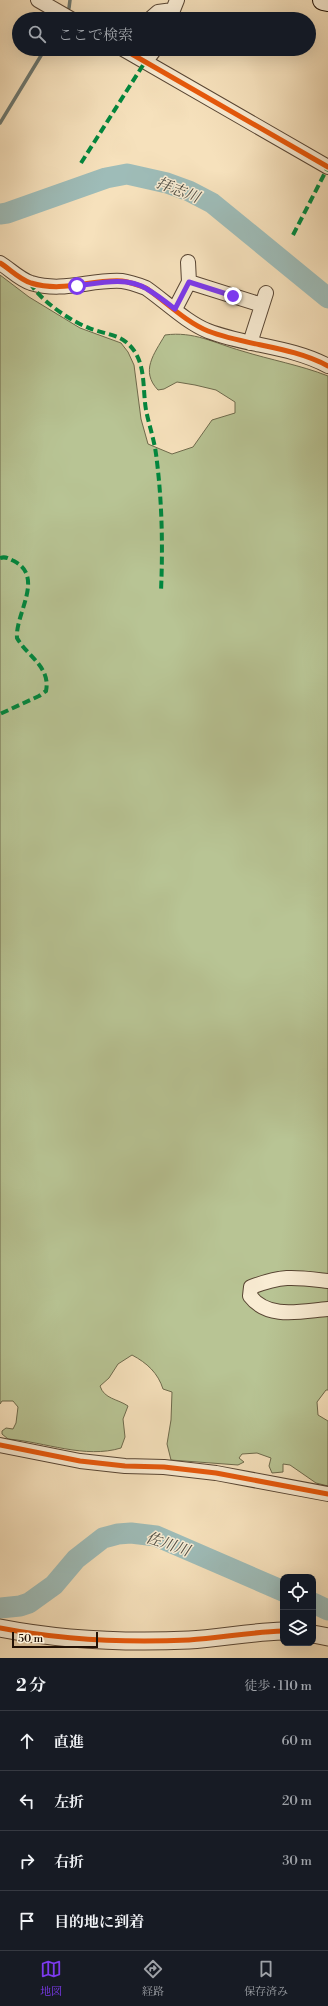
<!DOCTYPE html>
<html lang="ja">
<meta charset="utf-8">
<style>
:root{--surface:#171b24;--page:#20242c;--text:#f1f3f6;--muted:#9ea1a6;--line:#363941;--accent:#7c3aed}
body{margin:0;font-family:"Libre Bodoni","Noto Serif JP",serif;background:var(--page);color:var(--text)}
.controls{position:absolute;right:12px;bottom:12px;display:grid;overflow:hidden;border-radius:8px;box-shadow:0 4px 16px #0002}
.controls button{width:36px;height:36px;display:grid;place-items:center;padding:0;border:0;border-bottom:1px solid var(--line);background:var(--surface);color:var(--text);font:20px sans-serif}
.scale{position:absolute;left:12px;bottom:10px;width:86px;box-sizing:border-box;padding-left:4px;border:2px solid #231105;border-top:0;font-size:11px;line-height:14px;white-space:nowrap;color:#231105;-webkit-text-stroke:3px #f9ecd3;paint-order:stroke}
.stop{position:absolute;width:12px;height:12px;margin:-9px;border:3px solid #7c3aed;border-radius:50%;background:#fff}
.stop.end{background:#7c3aed;border-color:#fff;box-shadow:0 1px 4px #0008}
.list{margin:0;padding:0;list-style:none}
h2{display:flex;justify-content:space-between;align-items:center;height:52px;margin:0;padding:0 16px;font-size:17px}
h2 small{font-size:13px;font-weight:400;color:var(--muted)}
.list li{display:grid;grid-template-columns:26px 1fr auto;gap:12px;align-items:center;box-sizing:border-box;height:60px;padding:0 16px;border-top:1px solid var(--line)}
.list b{display:block;font-size:15px;white-space:nowrap}
.list em{font-size:13px;font-style:normal;color:var(--muted)}
.icon{flex:none;width:22px;height:22px;fill:none;stroke:currentColor;stroke-width:2;stroke-linecap:round;stroke-linejoin:round}
.map{position:relative;flex:none;width:328px;height:1658px;overflow:hidden}
.search{position:absolute;background:var(--surface);box-shadow:0 4px 16px #0002;left:12px;right:12px;top:12px;height:44px;display:flex;align-items:center;gap:10px;box-sizing:border-box;padding:0 14px;border-radius:22px;color:var(--muted);font-size:15px}
.sheet{height:292px;background:var(--surface)}
nav{display:flex;justify-content:space-around;align-items:center;box-sizing:border-box;height:56px;border-top:1px solid var(--line);background:var(--surface);font-size:11px;color:var(--muted)}
nav a{display:grid;justify-items:center;gap:2px}
nav .on{color:var(--accent)}
.map>svg:first-child{display:block}
.green{fill:#b8c494;stroke:#6e6a4c}
.lines{fill:none;stroke-linecap:round;stroke-linejoin:round}
.stream{stroke:#6d7870;stroke-width:3.5}
.river{stroke:#9ebcb8;stroke-width:21}
.minor-casing{stroke:#584533;stroke-width:16}
.tertiary-casing{stroke:#584533;stroke-width:19}
.secondary-casing{stroke:#231105;stroke-width:22}
.minor{stroke:#f9ecd3;stroke-width:14}
.tertiary{stroke:#f9ecd3;stroke-width:17}
.secondary{stroke:#f9ecd3;stroke-width:20}
.quiet{stroke:#00873e;stroke-width:4;stroke-dasharray:8 4;stroke-linecap:butt}
.cycleway-casing{stroke:#f9ecd3;stroke-width:8}
.cycleway{stroke:#e8590c;stroke-width:5}
.route{stroke:#7c3aed;stroke-width:5}
.labels{text-anchor:middle;stroke-width:3;stroke-linejoin:round;paint-order:stroke}
.water-label{font-size:15px;font-style:italic;fill:#4e4d44;stroke:#f9ecd3}
</style>
<div class="map">
<svg width="328" height="1658" viewBox="0 0 328 1658">
<rect width="100%" height="100%" fill="#f6e1bc"/>
<filter id="stains"><feTurbulence type="fractalNoise" baseFrequency=".005" numOctaves="4"/><feColorMatrix values="0 0 0 0 .2 0 0 0 0 .09 0 0 0 0 .02 0 0 0 .5 -.17"/></filter>
<radialGradient id="worn" r=".72"><stop offset=".6" stop-color="#630" stop-opacity="0"/><stop offset="1" stop-color="#630" stop-opacity=".3"/></radialGradient>
<path class="green" d="M0,275L29,297L80,328L121,343L128,352L134,365L141,419L148,444L172,454L193,447L212,420L235,413V402L216,390L195,385L177,382L164,389L158,390C140,371 154,354 165,335C194,331 214,343 242,351C271,360 300,365 328,376V1390H326L317,1402L318,1415L328,1421V1486L316,1483L290,1465L283,1464V1472L272,1473L269,1466L271,1458L257,1453L242,1454L239,1458L244,1462L238,1465L171,1460L167,1444L171,1420L172,1392L163,1389C158,1373 147,1363 132,1355L118,1364L109,1378L100,1386C104,1399 118,1399 128,1406L123,1419L125,1437L121,1448C85,1459 45,1442 8,1439L2,1434V1431L6,1428L13,1429L16,1423L18,1407L13,1401H2L0,1404Z"/>
<g class="lines">
<path class="stream" d="M69,8L70,0
M0,123L45,49"/>
<path class="river" d="M0,214L7,213L106,178L127,174L167,183L189,191L212,203L328,298
M313,1603L328,1610
M0,1608L20,1606L29,1603L54,1585L76,1559L103,1538L118,1534L131,1533L156,1536L283,1591"/>
<defs>
<path id="minor" d="M38,0L71,19
M150,19L158,12L173,10L177,0
M123,49L328,167
M145,62L155,49
M0,263C10,269 19,279 31,283C64,293 90,279 122,281C130,282 138,285 146,288C166,302 186,322 208,331C247,346 291,346 328,366
M189,282L262,305
M175,309L189,282L188,262
M250,343L266,293
M328,1281C293,1277 284,1275 251,1287L250,1296C268,1320 302,1311 328,1309
M0,1445L80,1461L125,1466L164,1467L216,1473L328,1494"/>
<path id="tertiary" d="M0,1628C62,1640 125,1643 189,1640C220,1638 251,1632 283,1631
M313,1634L328,1637"/>
<path id="secondary" d="M323,0L328,1"/>
</defs>
<use href="#minor" class="minor-casing"/>
<use href="#tertiary" class="tertiary-casing"/>
<use href="#secondary" class="secondary-casing"/>
<use href="#minor" class="minor"/>
<use href="#tertiary" class="tertiary"/>
<use href="#secondary" class="secondary"/>
<path class="quiet" d="M81,163L145,62
M293,235L328,167
M30,283C40,300 70,321 89,328C100,333 117,334 126,342C147,359 142,386 146,410C149,425 154,439 156,454C162,499 163,545 161,591
M0,558C6,556 9,559 14,561C45,577 15,614 17,638C27,656 51,667 46,691L39,696L0,714"/>
<defs>
<path id="cycleway" d="M123,49L328,167
M0,263C10,269 19,279 31,283C64,293 90,279 122,281C130,282 138,285 146,288C166,302 186,322 208,331C247,346 291,346 328,366
M0,1445L80,1461L125,1466L164,1467L216,1473L328,1494
M0,1628C62,1640 125,1643 189,1640C220,1638 251,1632 283,1631"/>
</defs>
<use href="#cycleway" class="cycleway-casing"/>
<use href="#cycleway" class="cycleway"/>
</g>
<g class="lines">
<path class="route" d="M77,286C99,283 127,276 147,289C157,295 166,302 175,309L189,282L233,296"/>
</g>
<g class="labels">
<g class="water-label">
<text transform="translate(178 190) rotate(21)" y="5">拝志川</text>
<text transform="translate(168 1544) rotate(19)" y="5">佐川川</text>
</g>
</g>
<rect width="100%" height="100%" filter="url(#stains)"/>
<rect width="100%" height="100%" fill="url(#worn)"/>
</svg>
<div class="controls">
<button><svg class="icon" aria-label="locate" viewBox="0 0 24 24"><circle cx="12" cy="12" r="6"/><path d="M12 2v4M12 18v4M2 12h4M18 12h4"/></svg></button>
<button><svg class="icon" aria-label="layers" viewBox="0 0 24 24"><path d="M12 4l9 5-9 5-9-5zM3 14l9 5 9-5"/></svg></button>
</div>
<div class="scale">50 m</div>
<div class="stop" style="left:77px;top:286px"></div>
<div class="stop end" style="left:233px;top:296px"></div>
<div class="search"><svg class="icon" aria-label="search" viewBox="0 0 24 24"><circle cx="10" cy="10" r="6"/><path d="M15 15l6 6"/></svg>ここで検索</div>
</div>
<section class="sheet">
<h2>2 分<small>徒歩 · 110 m</small></h2>
<ul class="list">
<li><svg class="icon" aria-label="ahead" viewBox="0 0 24 24"><path d="M12 20V5M6 11l6-6 6 6"/></svg><div><b>直進</b></div><em>60 m</em></li>
<li><svg class="icon" aria-label="left" viewBox="0 0 24 24"><path d="M17 20v-9H6M10 6l-5 5 5 5"/></svg><div><b>左折</b></div><em>20 m</em></li>
<li><svg class="icon" aria-label="right" viewBox="0 0 24 24"><path d="M7 20v-9h11M14 6l5 5-5 5"/></svg><div><b>右折</b></div><em>30 m</em></li>
<li><svg class="icon" aria-label="arrive" viewBox="0 0 24 24"><path d="M6 21V4h12l-3 4 3 4H6"/></svg><div><b>目的地に到着</b></div></li>
</ul>
</section>
<nav>
<a class="on"><svg class="icon" aria-label="map" viewBox="0 0 24 24"><path d="M3 6l6-2 6 2 6-2v14l-6 2-6-2-6 2zM9 4v14M15 6v14"/></svg>地図</a>
<a><svg class="icon" aria-label="directions" viewBox="0 0 24 24"><path d="M12 3l9 9-9 9-9-9zM9 14v-3h6M13 9l2 2-2 2"/></svg>経路</a>
<a><svg class="icon" aria-label="saved" viewBox="0 0 24 24"><path d="M7 4h10v16l-5-4-5 4z"/></svg>保存済み</a>
</nav>
